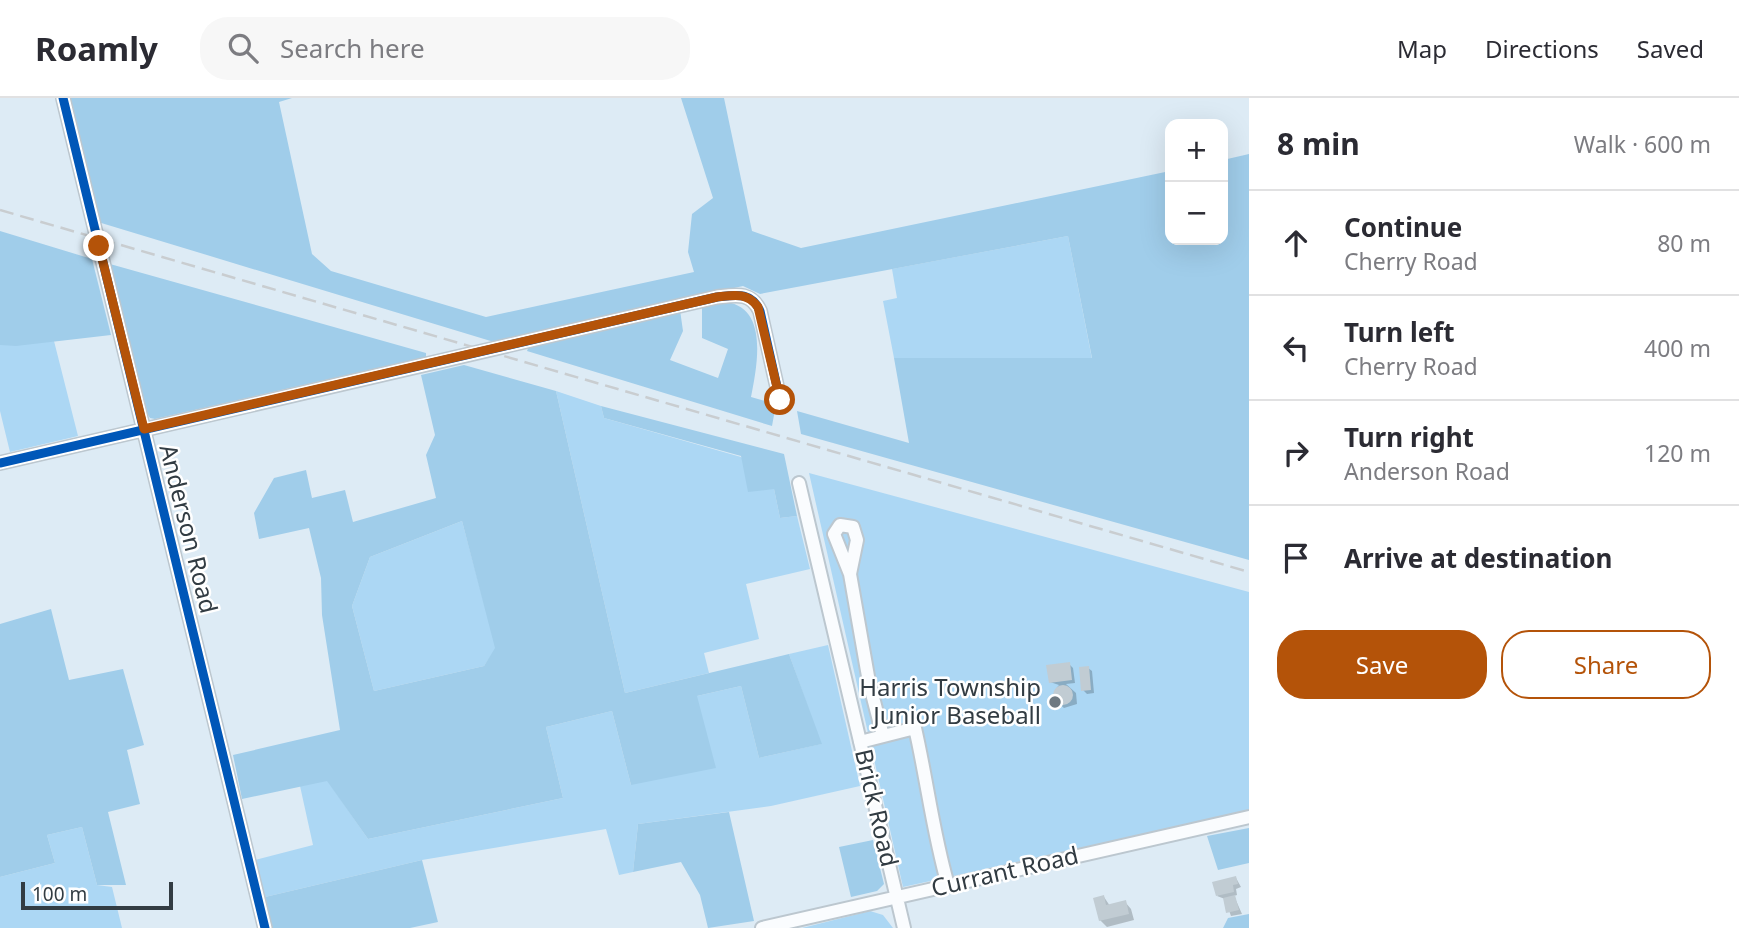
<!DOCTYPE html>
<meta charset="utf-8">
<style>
:root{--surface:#fff;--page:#f7f7f7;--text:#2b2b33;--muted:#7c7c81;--line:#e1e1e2;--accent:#b45309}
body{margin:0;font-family:"Noto Sans",sans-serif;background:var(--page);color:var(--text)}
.controls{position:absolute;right:21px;top:21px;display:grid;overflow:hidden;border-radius:14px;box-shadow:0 7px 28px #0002}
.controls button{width:63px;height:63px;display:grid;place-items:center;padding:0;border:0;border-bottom:2px solid var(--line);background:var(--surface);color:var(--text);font:35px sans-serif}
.scale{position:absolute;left:21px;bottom:18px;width:152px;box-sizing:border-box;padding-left:7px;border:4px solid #323c43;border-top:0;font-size:19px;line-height:24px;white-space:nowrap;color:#323c43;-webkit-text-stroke:5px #fff;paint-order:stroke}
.stop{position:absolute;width:21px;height:21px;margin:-16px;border:5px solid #b45309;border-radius:50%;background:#fff}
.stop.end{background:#b45309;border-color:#fff;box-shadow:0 2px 7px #0008}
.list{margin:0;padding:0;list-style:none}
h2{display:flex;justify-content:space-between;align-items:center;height:91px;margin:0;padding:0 28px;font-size:30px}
h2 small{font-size:23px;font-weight:400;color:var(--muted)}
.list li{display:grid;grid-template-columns:46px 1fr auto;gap:21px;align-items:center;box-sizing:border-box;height:105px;padding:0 28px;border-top:2px solid var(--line)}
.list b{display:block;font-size:26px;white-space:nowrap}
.list p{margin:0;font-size:23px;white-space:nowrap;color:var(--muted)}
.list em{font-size:23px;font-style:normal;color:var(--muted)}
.actions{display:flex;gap:14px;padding:21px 28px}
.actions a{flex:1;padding:16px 0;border:2px solid var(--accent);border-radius:28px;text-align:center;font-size:24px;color:var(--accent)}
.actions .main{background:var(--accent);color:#fff}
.icon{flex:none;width:38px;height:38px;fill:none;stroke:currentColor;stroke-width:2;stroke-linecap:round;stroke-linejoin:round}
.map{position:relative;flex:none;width:1249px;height:830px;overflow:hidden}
header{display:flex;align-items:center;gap:42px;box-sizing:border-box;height:98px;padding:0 35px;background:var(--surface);border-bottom:2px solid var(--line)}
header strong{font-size:33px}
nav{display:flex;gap:38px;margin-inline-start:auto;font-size:24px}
.search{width:490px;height:63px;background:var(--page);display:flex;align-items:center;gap:18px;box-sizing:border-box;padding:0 24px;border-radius:28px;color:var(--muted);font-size:26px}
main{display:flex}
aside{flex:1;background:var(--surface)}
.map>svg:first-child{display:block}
.green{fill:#acd7f4}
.forest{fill:#a0cdea;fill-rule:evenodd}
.shadow{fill:#0003}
.building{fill:#c1ccd3}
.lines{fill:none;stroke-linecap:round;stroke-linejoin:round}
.minor-casing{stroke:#bcc7cf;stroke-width:16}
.minor{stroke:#fafcfe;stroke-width:12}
.rail{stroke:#c9cdd0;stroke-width:2.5;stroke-dasharray:14 7;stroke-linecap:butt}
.cycleway-casing{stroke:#fff;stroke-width:13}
.cycleway{stroke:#0057b8;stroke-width:9}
.route{stroke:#b45309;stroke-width:9}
.poi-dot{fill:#6e7981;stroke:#fff;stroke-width:2.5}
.labels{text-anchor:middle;stroke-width:5;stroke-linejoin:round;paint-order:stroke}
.street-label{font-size:24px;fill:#323c43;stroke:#fff}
.poi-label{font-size:24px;fill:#323c43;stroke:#fff;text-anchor:end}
</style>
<header>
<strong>Roamly</strong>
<div class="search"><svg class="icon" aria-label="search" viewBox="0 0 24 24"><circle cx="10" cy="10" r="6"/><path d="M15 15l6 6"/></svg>Search here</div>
<nav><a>Map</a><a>Directions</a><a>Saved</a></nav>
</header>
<main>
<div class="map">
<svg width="1249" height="830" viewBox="0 0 1249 830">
<rect width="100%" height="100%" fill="#ddebf5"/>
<path class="green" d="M1068,138L1092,261L894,260L883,203L897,200L892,171Z
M54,243L78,338L10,354L0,313V247Z
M556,293L601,308L604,320L741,359L774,391L780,420L797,418L810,471L746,486L759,541L704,555L709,575L625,595Z
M809,375L1249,494V713L903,789Z
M462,423L496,550L484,568L374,593L352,508L370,459Z
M828,547L860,688L771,708L638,726L633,774L619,777L606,731L422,762L265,799L255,762L313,747L300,688L327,682L368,741L563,700L546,629L612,613L631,687L697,598L741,588L759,660L821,646L789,556Z
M82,729L97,787L112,789L122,830H0V779L55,765L47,737Z
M870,813L883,817L893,830H802Z"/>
<path class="forest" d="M70,0H292L279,4L312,156L331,173L486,219L694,174L688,154L692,116L713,100L681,0H724L752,133L801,150L1170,73V142H1223V62L1249,56V462L801,336L797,313L909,345L894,260H1092L1068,138L760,196L743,188L494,244L98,124Z
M0,133L92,161L111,237L16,248L0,247Z
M110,166L426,255V259L155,321L150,320L144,311Z
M726,204C769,210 757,268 751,299L776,306L772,328L527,253L529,248L680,212L683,233L670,262L718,280L728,251L702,240V208Z
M464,267L556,293L625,595L789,556L822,646L759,660L741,588L697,598L716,670L631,687L612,613L546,629L563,700L368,741L327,683L242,701L233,657L340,632L322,517L321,480L309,430L259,441L254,415L274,380L306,372L312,400L345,392L353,424L436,400L426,357L435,337L421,277ZM462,423L495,550L484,568L374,593L352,508L370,459Z
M601,308L784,356L797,418L780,420L774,391L748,394L741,358L604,320Z
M51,511L69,582L123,571L144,647L127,652L140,706L108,714L126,787H97L82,729L47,737L55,765L0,779V526Z
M729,714L754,823L708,830L700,797L681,764L633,774L638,726Z
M1249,730V765L1218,772L1207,738Z
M873,742L884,786L877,793L851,799L839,749Z
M422,762L438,824L410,830H272L265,799Z
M1249,816V830H1223L1228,820Z"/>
<path class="shadow" d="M1069,566L1073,570L1075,585L1066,586L1076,595L1077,606L1064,610L1056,603L1055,592L1059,587L1050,584Z
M1088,570L1092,573L1094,595L1087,596L1083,592Z
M1236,780L1241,789L1236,791L1237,797L1234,798L1242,816L1231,818L1225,801L1217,798Z
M1104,799L1110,808L1125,804L1131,811L1134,822L1107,829L1100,822Z"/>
<path class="building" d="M1070,564L1072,582L1049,585L1046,567Z
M1089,568L1091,592L1081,593L1079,569Z
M1053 597a10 10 0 1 1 20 0a10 10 0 1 1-20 0Z
M1236,778L1238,786L1233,787L1234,794L1216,798L1212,784Z
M1104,797L1106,807L1126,802L1129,816L1099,823L1093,800Z
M1235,797L1239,812L1226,815L1223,800Z"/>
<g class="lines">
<defs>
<path id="minor" d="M63,0L265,830
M0,365L717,199C735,197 751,193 760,213L780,302
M799,385L904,830
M850,476L857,442L853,429L840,427L834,436L850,476L869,584L883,638
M860,644L915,630C927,682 933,736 948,787
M762,830L1249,719"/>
</defs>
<use href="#minor" class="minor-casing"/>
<use href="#minor" class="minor"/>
<path class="rail" d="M0,112L1249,474"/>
<defs>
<path id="cycleway" d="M63,0L265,830
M0,365L717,199C735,197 751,193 760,213L780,302"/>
</defs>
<use href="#cycleway" class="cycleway-casing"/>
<use href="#cycleway" class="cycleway"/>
</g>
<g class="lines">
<path class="route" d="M99,148L144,331L717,199C734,197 747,194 758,209L780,302"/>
</g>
<circle class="poi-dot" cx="1055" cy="604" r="7"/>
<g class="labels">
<g class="street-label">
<text transform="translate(188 431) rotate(76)" y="8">Anderson Road</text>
<text transform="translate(876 710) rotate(77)" y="8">Brick Road</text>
<text transform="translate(1005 774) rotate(-13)" y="8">Currant Road</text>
</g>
<g class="poi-label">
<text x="1041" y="598">Harris Township<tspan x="1041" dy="28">Junior Baseball</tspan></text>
</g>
</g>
</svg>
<div class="controls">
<button>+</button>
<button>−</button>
</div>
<div class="scale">100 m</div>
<div class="stop" style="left:780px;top:302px"></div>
<div class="stop end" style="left:99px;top:148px"></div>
</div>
<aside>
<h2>8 min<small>Walk · 600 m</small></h2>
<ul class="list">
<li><svg class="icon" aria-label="ahead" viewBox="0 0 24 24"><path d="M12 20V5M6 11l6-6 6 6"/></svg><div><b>Continue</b><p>Cherry Road</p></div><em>80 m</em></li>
<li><svg class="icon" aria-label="left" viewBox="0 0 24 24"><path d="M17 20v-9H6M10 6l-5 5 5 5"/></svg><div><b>Turn left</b><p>Cherry Road</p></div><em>400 m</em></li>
<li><svg class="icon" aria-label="right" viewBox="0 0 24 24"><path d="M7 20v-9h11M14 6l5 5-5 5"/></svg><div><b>Turn right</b><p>Anderson Road</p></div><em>120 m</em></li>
<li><svg class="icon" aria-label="arrive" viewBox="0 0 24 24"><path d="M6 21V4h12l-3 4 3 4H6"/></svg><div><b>Arrive at destination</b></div></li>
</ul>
<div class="actions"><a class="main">Save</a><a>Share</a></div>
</aside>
</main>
